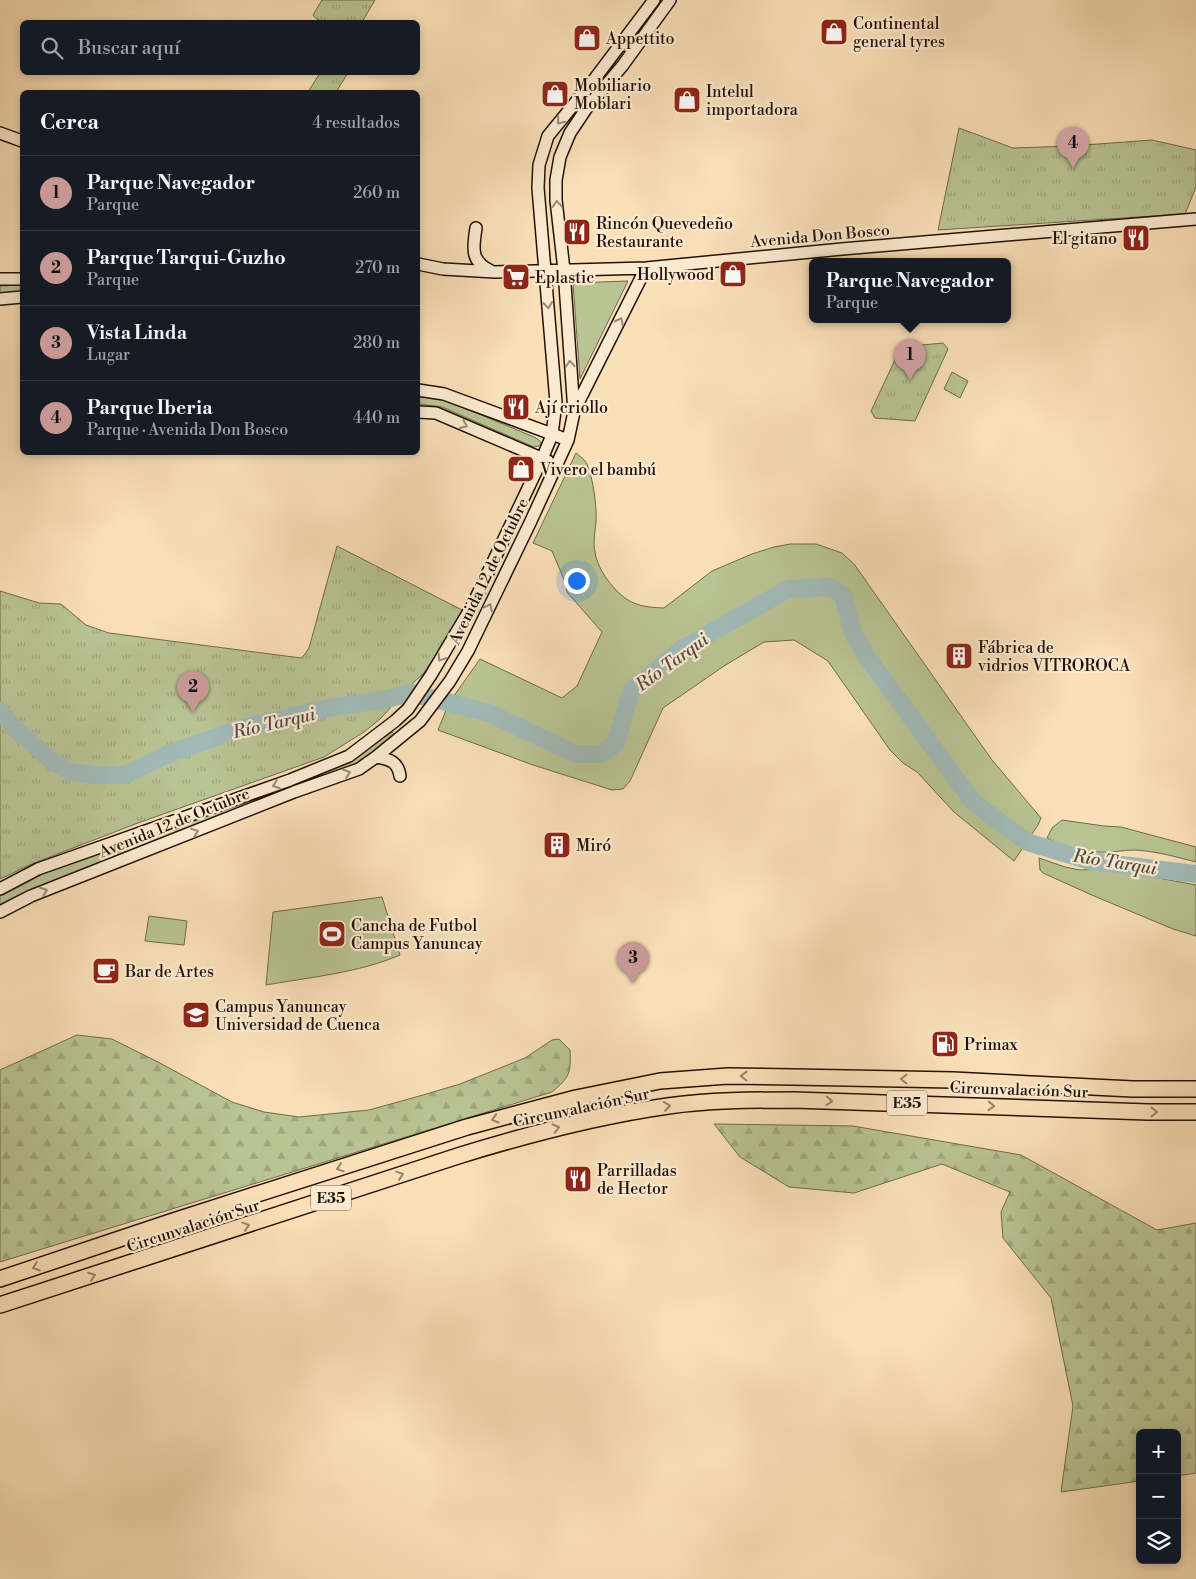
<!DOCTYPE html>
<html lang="es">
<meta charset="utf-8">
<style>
:root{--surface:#171b24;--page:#20242c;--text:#f1f3f6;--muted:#9ea1a6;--line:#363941;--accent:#c59692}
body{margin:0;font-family:"Libre Bodoni",serif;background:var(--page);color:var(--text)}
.controls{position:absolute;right:15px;bottom:15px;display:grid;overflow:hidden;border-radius:8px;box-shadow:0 2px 8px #0003}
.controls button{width:45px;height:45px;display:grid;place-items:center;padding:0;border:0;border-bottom:1px solid var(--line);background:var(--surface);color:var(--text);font:25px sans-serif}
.you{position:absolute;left:576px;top:580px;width:18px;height:18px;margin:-12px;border:4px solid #fff;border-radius:50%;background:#1a73e8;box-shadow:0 0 0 8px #1a73e833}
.badge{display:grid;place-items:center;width:32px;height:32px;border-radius:50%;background:var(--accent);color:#111;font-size:16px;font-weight:700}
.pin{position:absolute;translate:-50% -41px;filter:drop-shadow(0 1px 2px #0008)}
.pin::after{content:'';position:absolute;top:26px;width:18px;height:15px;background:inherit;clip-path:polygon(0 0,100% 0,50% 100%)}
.popup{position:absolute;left:809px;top:258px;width:202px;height:65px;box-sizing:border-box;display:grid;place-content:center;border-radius:8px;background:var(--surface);filter:drop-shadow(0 1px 4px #0005);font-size:16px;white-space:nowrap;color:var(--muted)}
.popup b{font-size:19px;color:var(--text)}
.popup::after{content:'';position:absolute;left:50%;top:100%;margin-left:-10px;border:10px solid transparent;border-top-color:var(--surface)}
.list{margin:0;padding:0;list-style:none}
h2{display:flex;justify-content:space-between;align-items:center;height:65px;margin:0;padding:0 20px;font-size:21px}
h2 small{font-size:16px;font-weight:400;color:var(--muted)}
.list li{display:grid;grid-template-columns:32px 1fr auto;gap:15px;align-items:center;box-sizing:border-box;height:75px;padding:0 20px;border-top:1px solid var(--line)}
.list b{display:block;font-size:19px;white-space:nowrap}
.list p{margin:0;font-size:16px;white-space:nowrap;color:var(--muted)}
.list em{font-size:16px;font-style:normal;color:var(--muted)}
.icon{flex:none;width:28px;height:28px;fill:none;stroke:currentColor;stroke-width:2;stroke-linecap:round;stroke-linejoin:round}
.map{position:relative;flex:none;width:1196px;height:1579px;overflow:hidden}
.search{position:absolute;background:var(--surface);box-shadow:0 2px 8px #0003;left:20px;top:20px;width:400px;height:55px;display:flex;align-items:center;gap:12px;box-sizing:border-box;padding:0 18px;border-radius:8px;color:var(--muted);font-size:19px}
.panel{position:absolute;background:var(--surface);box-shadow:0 2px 8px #0003;left:20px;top:90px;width:400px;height:365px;border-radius:8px}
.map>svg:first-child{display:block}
.grass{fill:#b9c393;stroke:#6e6a4e}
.forest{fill:url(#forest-firs);stroke:#6e6a4e}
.park{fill:url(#park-tufts);stroke:#6e6a4e}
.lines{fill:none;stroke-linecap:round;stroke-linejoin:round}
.river{stroke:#a1bab7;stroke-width:18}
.secondary-casing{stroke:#231109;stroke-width:14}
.highway-casing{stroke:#231109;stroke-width:18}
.secondary{stroke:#fcead0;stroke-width:11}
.highway{stroke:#fadfb7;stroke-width:15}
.oneway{stroke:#9a8876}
.oneway2{stroke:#998269}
.labels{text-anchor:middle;stroke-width:4.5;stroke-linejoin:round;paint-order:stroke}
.shield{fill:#fcead0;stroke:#645245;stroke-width:1}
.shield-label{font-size:15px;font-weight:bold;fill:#231109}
.poi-label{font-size:16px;fill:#231109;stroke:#fcead0;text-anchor:start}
.street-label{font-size:16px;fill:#231109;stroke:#fcead0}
.water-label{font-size:18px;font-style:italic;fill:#4f4c46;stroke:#fcead0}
</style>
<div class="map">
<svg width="1196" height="1579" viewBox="0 0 1196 1579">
<defs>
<pattern id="forest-firs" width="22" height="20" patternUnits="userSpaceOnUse" patternTransform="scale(1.25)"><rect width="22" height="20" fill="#b9c393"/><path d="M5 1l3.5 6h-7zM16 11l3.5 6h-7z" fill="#9fa67d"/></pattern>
<pattern id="park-tufts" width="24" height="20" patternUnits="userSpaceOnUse" patternTransform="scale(1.25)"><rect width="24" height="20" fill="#b9c393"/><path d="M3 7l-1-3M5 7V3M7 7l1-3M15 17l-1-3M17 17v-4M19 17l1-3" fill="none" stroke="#9fa67d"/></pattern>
</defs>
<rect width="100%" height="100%" fill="#fadfb7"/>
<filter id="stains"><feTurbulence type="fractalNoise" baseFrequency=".004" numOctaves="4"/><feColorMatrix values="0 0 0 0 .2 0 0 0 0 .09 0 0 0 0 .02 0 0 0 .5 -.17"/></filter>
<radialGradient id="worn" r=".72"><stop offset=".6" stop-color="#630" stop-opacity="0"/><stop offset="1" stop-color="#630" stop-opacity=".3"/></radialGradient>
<path class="grass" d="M628,281L580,379L573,283Z
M22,285V292L0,293V286Z
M418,396L443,399L534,437L539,440L541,443L539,446L534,447L442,407L418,404Z
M576,453C580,456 585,460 587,464C593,478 597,506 596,522C595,532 593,542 595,552C597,566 606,579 615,589C630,605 642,607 664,608L712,571L752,554L774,547L790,544H816L842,553L854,564L992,760L1041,818L1038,825L1014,861L954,812L917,772L903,763L890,750L828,661L794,640L764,642L724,666L663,708L630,781L623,789L612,790L533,765L438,730L449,703L480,659L562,698L577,686L602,632L567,592L565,582L552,551L533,543Z
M392,732L396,736L355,766L238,812L31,890L0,905V895L39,874L351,760Z
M1062,820L1104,826L1121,827L1196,847V862C1176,857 1156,851 1134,850C1123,850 1111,853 1099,852C1080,852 1063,847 1047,838L1052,828Z
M1039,858L1065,867L1080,870L1110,869L1196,885V936L1173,929L1094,896L1043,873L1040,870Z
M382,897L400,955C358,973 311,977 266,985L273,912Z
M149,916L187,921L184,945L145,941Z"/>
<path class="forest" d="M77,1035L112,1039L158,1062L232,1102L264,1112L299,1117L369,1110L423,1095L460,1084L525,1058L552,1040L559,1039L570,1050C571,1073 570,1077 552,1092L0,1262V1070Z
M714,1124L853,1126L1021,1155L1157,1230L1196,1223V1473L1177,1476V1433H1140V1481L1061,1492L1073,1406L1051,1298L1003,1238L1001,1212L1010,1192L942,1164L854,1193L789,1187L740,1157Z"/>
<path class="park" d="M322,0H375L362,22C348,23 320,27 313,15Z
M320,73V72L348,73L336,92H308Z
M959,128L1013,148L1071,146L1152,140L1196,150V187L1185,214L938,230Z
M943,343L948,349L915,421L875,418L871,411L901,347Z
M952,372L968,381L960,398L944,389Z
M337,546L464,611L424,673L415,681L380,719L364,732L324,757L138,823L34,863L0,879V591L39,603L61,604L86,625L109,633L301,658L305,654L309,648Z"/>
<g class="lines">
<path class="river" d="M0,711L18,731L53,762L71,772L93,775H125L166,755L241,728L333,707L378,701L411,693L489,713L575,754H601L616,743L631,691L682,649L788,589L831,587L843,595L853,633L867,657L973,802L1027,842L1090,861L1196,874"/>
<defs>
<path id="secondary" d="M0,133L22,141
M476,228C473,248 470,261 491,271
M418,264L443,269L495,272L646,268L842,249L1196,219
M0,279H22
M0,299L22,297
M418,390L444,394L568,440
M574,411L646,268
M418,412L436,413L548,461
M376,757C390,759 398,762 400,776
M0,889L38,869L290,780L349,756L395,721L408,709L431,675L472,606L542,459L552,435L556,402L538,188L539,165L548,136L593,81L654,0
M0,912L31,896L294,792L359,769L376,757L420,721L450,681L468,651L530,523L568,440L574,412L564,270L556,200V180L560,157L570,133L586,109L623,65L670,0"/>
<path id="highway" d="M0,1279L173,1221L467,1127L576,1098L660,1081L728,1076L793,1077L953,1080L1133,1089H1196
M0,1305L461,1155C529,1134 598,1116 668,1106C709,1100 752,1100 794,1100L1148,1112H1196"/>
</defs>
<use href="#secondary" class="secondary-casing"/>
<use href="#highway" class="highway-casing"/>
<use href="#secondary" class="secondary"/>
<use href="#highway" class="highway"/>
</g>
<defs><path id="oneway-chevron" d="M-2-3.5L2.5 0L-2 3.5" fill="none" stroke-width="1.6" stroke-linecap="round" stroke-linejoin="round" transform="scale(1.25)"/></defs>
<g class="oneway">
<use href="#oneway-chevron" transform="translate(560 121) rotate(129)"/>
<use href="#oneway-chevron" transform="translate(557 204) rotate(-94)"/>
<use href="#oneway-chevron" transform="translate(548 305) rotate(84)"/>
<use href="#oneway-chevron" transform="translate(620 321) rotate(-63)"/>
<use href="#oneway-chevron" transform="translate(570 364) rotate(-94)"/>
<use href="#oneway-chevron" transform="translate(464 425) rotate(23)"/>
<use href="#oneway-chevron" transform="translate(489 607) rotate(-64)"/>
<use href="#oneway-chevron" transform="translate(441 658) rotate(121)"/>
<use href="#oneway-chevron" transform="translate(347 773) rotate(-20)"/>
<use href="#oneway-chevron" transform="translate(276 785) rotate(160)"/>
<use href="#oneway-chevron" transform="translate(195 832) rotate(-21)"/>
<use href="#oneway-chevron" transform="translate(44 891) rotate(-21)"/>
</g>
<g class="oneway2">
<use href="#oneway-chevron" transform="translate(744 1076) rotate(-179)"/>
<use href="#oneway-chevron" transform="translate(904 1079) rotate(-179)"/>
<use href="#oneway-chevron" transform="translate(829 1101) rotate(2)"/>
<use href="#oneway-chevron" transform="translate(667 1106) rotate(-8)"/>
<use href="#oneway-chevron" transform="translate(991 1106) rotate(2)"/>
<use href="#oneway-chevron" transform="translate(1154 1112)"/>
<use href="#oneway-chevron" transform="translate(495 1119) rotate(164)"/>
<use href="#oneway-chevron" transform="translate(556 1128) rotate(-14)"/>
<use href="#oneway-chevron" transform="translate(340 1168) rotate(162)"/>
<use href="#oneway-chevron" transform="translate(400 1175) rotate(-18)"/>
<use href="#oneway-chevron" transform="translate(246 1226) rotate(-18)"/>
<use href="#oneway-chevron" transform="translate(36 1267) rotate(161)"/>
<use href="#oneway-chevron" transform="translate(92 1276) rotate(-18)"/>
</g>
<defs>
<symbol id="shop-square" viewBox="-11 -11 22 22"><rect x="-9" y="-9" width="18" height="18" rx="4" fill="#8f2418" stroke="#fcead0"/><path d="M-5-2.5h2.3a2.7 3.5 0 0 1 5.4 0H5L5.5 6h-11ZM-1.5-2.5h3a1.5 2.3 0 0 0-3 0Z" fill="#fff"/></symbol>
<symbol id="restaurant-square" viewBox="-11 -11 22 22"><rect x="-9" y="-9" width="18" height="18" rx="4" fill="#8f2418" stroke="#fcead0"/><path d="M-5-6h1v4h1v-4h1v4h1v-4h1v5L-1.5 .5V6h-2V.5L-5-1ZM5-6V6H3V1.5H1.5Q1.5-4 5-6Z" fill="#fff"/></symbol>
<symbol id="supermarket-square" viewBox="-11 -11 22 22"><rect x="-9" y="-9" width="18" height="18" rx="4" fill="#8f2418" stroke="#fcead0"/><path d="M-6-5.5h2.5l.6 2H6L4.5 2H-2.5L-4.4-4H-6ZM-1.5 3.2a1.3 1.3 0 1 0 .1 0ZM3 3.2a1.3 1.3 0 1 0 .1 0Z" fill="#fff"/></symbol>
<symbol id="building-square" viewBox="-11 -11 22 22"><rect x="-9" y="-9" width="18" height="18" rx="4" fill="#8f2418" stroke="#fcead0"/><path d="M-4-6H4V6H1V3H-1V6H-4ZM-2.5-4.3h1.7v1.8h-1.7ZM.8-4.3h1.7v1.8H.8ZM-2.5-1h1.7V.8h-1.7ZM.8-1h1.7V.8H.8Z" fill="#fff"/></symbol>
<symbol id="stadium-square" viewBox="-11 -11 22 22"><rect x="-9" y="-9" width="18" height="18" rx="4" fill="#8f2418" stroke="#fcead0"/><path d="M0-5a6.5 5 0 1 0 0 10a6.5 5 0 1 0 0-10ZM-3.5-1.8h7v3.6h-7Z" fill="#fff"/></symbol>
<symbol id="cafe-square" viewBox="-11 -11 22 22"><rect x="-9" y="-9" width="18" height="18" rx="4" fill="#8f2418" stroke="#fcead0"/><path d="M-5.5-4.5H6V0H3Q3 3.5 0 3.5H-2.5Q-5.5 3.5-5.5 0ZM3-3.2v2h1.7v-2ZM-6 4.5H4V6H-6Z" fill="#fff"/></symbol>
<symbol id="university-square" viewBox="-11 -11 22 22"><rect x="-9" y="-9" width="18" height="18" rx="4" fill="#8f2418" stroke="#fcead0"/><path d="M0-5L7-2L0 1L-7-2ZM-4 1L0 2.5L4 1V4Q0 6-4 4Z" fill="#fff"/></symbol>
<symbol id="fuel-square" viewBox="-11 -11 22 22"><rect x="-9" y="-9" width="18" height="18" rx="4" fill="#8f2418" stroke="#fcead0"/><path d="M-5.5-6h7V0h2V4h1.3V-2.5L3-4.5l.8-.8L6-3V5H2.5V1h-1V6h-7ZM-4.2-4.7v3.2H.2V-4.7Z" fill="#fff"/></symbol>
</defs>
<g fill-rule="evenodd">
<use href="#shop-square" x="818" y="16" width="32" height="32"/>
<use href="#shop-square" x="571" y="22" width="32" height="32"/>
<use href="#shop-square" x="539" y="78" width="32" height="32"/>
<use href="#shop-square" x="671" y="84" width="32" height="32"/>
<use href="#restaurant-square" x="561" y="216" width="32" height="32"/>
<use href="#restaurant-square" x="1120" y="222" width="32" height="32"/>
<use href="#shop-square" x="717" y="258" width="32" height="32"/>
<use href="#supermarket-square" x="500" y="261" width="32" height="32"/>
<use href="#restaurant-square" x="500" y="391" width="32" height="32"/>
<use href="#shop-square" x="505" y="453" width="32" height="32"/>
<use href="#building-square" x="943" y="640" width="32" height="32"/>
<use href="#building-square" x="541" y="829" width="32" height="32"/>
<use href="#stadium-square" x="316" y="918" width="32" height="32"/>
<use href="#cafe-square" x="90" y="955" width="32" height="32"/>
<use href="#university-square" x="180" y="999" width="32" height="32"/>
<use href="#fuel-square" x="929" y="1028" width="32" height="32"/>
<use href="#restaurant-square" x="562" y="1163" width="32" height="32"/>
</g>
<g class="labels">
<g class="shield">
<rect x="887" y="1090.5" width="40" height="25" rx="4"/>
<rect x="311" y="1185.5" width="40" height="25" rx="4"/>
</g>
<g class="shield-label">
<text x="907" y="1108">E35</text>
<text x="331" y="1203">E35</text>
</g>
<g class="poi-label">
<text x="853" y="29">Continental<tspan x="853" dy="18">general tyres</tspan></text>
<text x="606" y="44">Appettito</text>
<text x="574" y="91">Mobiliario<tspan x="574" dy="18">Moblari</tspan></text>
<text x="706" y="97">Intelul<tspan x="706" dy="18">importadora</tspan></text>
<text x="596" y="229">Rincón Quevedeño<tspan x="596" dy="18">Restaurante</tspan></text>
<text x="1117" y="244" text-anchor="end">El gitano</text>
<text x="714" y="280" text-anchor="end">Hollywood</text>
<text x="535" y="283">Eplastic</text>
<text x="535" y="413">Ají criollo</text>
<text x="540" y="475">Vivero el bambú</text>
<text x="978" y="653">Fábrica de<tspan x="978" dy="18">vidrios VITROROCA</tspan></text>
<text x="576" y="851">Miró</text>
<text x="351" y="931">Cancha de Futbol<tspan x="351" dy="18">Campus Yanuncay</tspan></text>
<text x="125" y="977">Bar de Artes</text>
<text x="215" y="1012">Campus Yanuncay<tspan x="215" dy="18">Universidad de Cuenca</tspan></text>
<text x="964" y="1050">Primax</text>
<text x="597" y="1176">Parrilladas<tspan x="597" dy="18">de Hector</tspan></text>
</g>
<g class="street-label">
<text transform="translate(820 235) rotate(-5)" y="6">Avenida Don Bosco</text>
<text transform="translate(488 571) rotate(-64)" y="6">Avenida 12 de Octubre</text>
<text transform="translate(174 822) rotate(-22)" y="6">Avenida 12 de Octubre</text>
<text transform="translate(1019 1089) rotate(2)" y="6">Circunvalación Sur</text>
<text transform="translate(581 1107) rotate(-12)" y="6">Circunvalación Sur</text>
<text transform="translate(193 1225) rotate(-18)" y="6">Circunvalación Sur</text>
</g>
<g class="water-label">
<text transform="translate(672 662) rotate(-36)" y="6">Río Tarqui</text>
<text transform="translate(274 723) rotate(-13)" y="6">Río Tarqui</text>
<text transform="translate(1115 862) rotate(9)" y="6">Río Tarqui</text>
</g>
</g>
<rect width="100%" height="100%" filter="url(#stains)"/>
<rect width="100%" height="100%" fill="url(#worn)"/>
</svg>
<div class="controls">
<button>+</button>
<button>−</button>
<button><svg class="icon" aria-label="layers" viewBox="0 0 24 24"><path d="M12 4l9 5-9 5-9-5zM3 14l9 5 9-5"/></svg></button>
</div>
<div class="you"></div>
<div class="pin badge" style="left:910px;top:380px">1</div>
<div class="popup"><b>Parque Navegador</b>Parque</div>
<div class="pin badge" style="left:193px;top:712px">2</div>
<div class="pin badge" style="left:633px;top:983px">3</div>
<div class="pin badge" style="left:1073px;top:168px">4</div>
<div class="search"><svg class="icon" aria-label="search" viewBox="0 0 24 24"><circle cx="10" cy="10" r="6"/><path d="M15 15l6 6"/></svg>Buscar aquí</div>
<section class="panel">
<h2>Cerca<small>4 resultados</small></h2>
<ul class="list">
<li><span class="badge">1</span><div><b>Parque Navegador</b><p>Parque</p></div><em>260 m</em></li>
<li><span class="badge">2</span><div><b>Parque Tarqui-Guzho</b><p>Parque</p></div><em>270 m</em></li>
<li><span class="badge">3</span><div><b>Vista Linda</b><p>Lugar</p></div><em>280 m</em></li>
<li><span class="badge">4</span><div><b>Parque Iberia</b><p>Parque · Avenida Don Bosco</p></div><em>440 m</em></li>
</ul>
</section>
</div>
